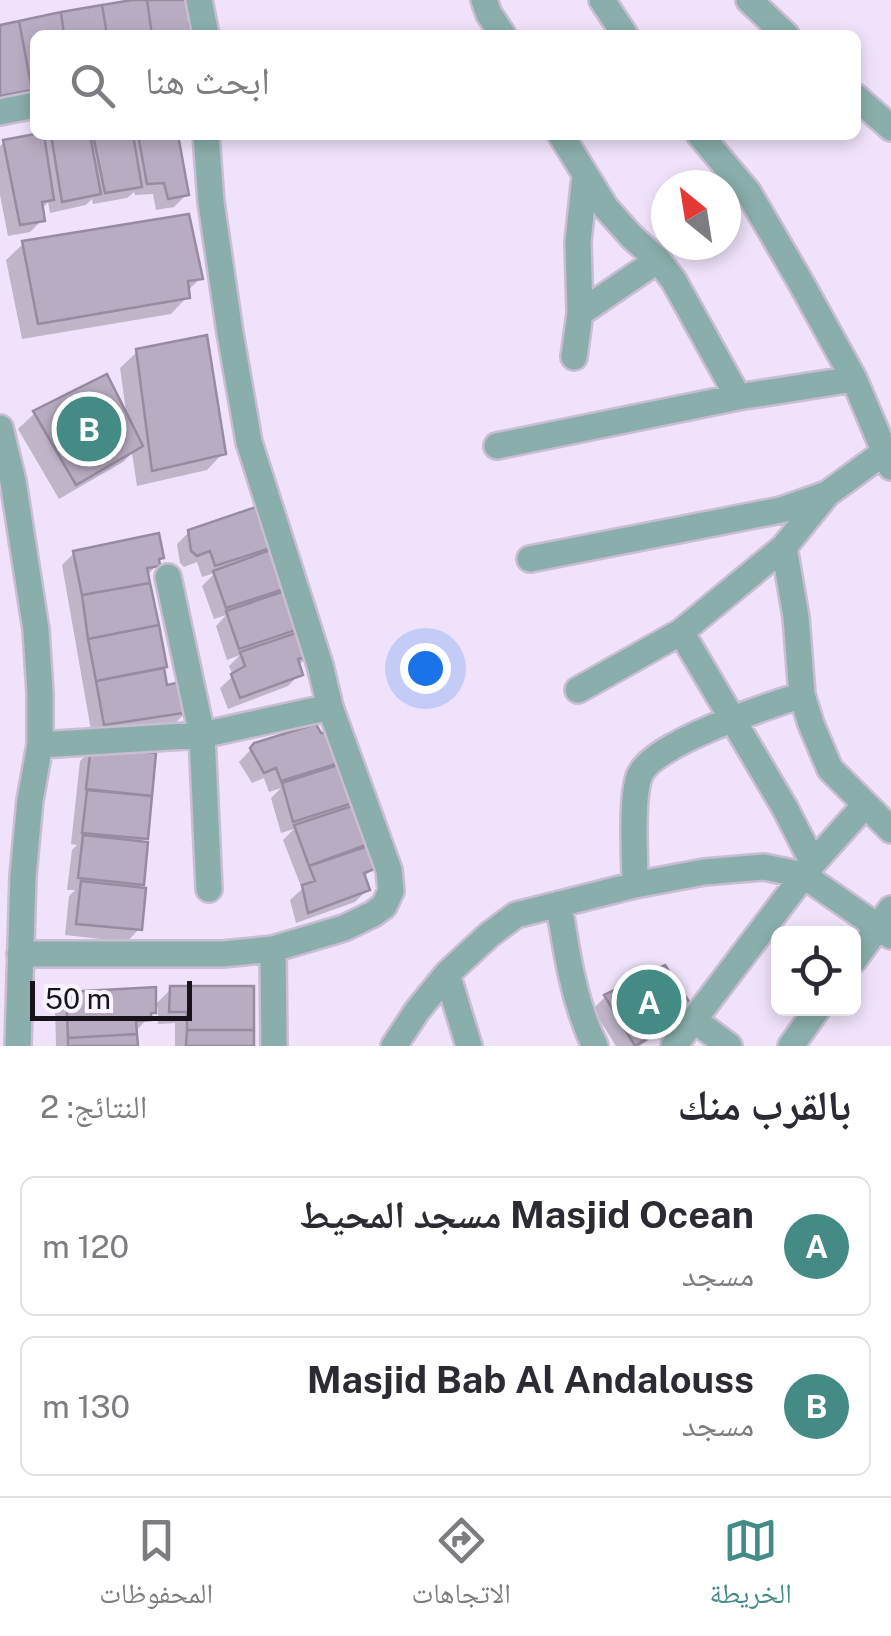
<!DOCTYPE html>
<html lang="ar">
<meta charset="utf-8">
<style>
:root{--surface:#fff;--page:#f7f7f7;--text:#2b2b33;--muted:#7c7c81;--line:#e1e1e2;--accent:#448b86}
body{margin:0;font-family:"Public Sans","Noto Naskh Arabic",sans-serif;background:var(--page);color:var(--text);direction:rtl}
.controls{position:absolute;right:30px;bottom:30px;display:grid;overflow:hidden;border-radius:15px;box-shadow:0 5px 15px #0003}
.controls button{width:90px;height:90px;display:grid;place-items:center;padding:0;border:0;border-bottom:2px solid var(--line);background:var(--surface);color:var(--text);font:50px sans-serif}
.compass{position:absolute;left:651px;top:170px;width:90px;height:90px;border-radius:50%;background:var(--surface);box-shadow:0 5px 15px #0003;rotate:330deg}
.scale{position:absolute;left:30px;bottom:25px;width:162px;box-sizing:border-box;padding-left:10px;border:5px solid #18131b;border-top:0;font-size:28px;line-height:35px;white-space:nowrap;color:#18131b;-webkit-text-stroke:8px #f8f3fc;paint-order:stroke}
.you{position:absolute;left:425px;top:668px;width:35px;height:35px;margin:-25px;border:8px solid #fff;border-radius:50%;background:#1a73e8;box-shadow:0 0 0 15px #1a73e833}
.badge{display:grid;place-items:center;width:65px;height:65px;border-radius:50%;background:var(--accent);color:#fff;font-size:32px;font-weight:700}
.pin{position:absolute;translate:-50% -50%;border:5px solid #fff;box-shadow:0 2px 10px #0006}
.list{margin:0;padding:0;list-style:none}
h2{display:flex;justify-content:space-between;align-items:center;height:130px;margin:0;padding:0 40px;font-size:42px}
h2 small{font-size:32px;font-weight:400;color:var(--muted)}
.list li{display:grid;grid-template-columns:65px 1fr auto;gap:30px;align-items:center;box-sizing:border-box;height:140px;margin:0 20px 20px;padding:0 20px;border:2px solid var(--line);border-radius:15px}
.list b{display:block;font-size:38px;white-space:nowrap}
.list p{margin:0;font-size:32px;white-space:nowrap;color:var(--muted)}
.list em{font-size:32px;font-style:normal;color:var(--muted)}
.icon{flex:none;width:55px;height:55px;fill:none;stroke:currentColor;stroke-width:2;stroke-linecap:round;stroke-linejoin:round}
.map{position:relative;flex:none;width:891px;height:1046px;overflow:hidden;direction:ltr}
.search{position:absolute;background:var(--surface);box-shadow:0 5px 15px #0003;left:30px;right:30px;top:30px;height:110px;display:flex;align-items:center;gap:25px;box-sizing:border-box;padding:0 35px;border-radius:15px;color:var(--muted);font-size:38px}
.sheet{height:450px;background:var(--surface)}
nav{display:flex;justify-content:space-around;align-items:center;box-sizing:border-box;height:140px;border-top:2px solid var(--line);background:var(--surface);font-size:28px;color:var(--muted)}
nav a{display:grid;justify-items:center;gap:5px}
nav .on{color:var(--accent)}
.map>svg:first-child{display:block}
.shadow{fill:#0003}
.building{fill:#b8acc2;stroke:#988ba1;stroke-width:2.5}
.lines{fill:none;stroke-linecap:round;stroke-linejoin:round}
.minor-casing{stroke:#c8bdd2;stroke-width:30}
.minor{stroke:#89aeab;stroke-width:25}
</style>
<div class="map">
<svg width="891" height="1046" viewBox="0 0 891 1046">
<rect width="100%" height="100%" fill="#efe2fa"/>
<path class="shadow" d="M144,0L186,10L190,35H35V99L0,105V27Z
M50,135H176L186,195L174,207L156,210L153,194L135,195L134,192L127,198L93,204L92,199L86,205L50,213L48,202L41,210L42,220L30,232L8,236L0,195V146L4,142H43Z
M23,244L201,278L186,292L187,297L171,314L22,339L6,260Z
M137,352L223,453L207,470L137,486L132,453L123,462L59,499L18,429L35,413L127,418L120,368Z
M267,520L287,586L277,596L300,628L289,638L309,655L298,666L300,674L288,686L228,709L220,688L233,676L229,666L240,655L227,660L216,626L226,615L214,619L202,586L215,573L202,577L197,562L184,567L180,563L177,544L189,532Z
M74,553L161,557L157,562V565L146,576L164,666L161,669L165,687L188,711L175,723L92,736L62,565Z
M255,745L340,761L330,770L353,801L342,812L368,842L358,852L374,867L363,878L367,890L355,902L296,923L290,900L302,889L283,840L294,829L281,833L271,798L281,788L269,792L264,778L252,783L239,762Z
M92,749L153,755L145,838L140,843L141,883L135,889L139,929L127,942L65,935L69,896L75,890H67L72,850L77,845L71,844L80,761Z
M171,989L253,1046H175V1023L158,1024V1007L136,1031L135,1046H56L55,1006L67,994L154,1006Z
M605,997L691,1009L678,1021L640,1046H616L593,1009Z"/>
<path class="building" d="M132,0H147L152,35H107L102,5Z
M147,0H191L189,23L193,35H152Z
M102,5L107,35H64L61,12Z
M61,12L64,35H35V90H32L19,21Z
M19,21L32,90L0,96V25Z
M35,134L44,135L54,200L42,202L45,221L20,225L3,140Z
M51,135H90L101,194L62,202Z
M93,135H133L142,187L105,193Z
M138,135H178L189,195L168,199L164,183L147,184Z
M189,214L203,279L188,281L190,298L38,324L22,241Z
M207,335L226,454L152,471L136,349Z
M107,374L143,446L76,485L33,411Z
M256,507L259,519L269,517L277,546L215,566L210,551L197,556L191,551L188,530Z
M159,533L164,558L159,559L160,566L147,568L150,583L82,595L73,551Z
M276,548L290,587L226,608L213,571Z
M150,583L159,625L88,639L82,595Z
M291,589L302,628L239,649L226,611Z
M159,625L167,667L96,681L88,639Z
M305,630L312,655L298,659L303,675L240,698L231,674L245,666L240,652Z
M164,668L167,685L181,682L190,712L104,725L96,681Z
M316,724L321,733L334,732L342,762L281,781L276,768L264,773L250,748L254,743Z
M91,746L156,753L152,796L86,789Z
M344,763L356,802L293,822L282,783Z
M87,790L152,796L148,839L82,833Z
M358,804L371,843L309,866L294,825Z
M83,835L148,842L144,885L78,878Z
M371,845L377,868L364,873L370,890L308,913L302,885L315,881L309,866Z
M81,881L146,888L142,930L76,924Z
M665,965L694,1009L635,1046L604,995Z
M170,986H254V1030H187V1012H169Z
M156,987V1013H151V1020L136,1021L137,1034L68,1038L66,992Z
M187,1030H254V1046H186Z
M137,1034L138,1046H68V1038Z"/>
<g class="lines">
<defs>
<path id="minor" d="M199,0L206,35
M484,0L489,14L503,35
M602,0L625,35
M749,0L786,35
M856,97L891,128
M0,112L35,105
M561,135L606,208L632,237L658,260L674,281L738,397
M700,135L748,192L800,281L854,379L891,467
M580,313L658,260
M574,357L580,313L578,242L585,176
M0,428L13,481L36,630L40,693V745L30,800L23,876L18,1046
M497,446L738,397L854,379
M784,547L796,617L802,695L811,724L830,769L891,830
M530,559L781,510L827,494
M168,577L202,735L209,889
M681,632L785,808L813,863
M578,690L681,632L784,547L827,494L886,451
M40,745L202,735L330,707
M635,885C635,858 631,801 639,777C649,744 768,706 802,695
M559,904C566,950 574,1003 595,1046
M273,949L274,1046
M20,954H223L273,949L344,928L373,914L384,906L391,891L389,870L330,707L320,665L249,442L230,333L211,202L206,135
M854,960L891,909
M447,974L469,1046
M694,1020L729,1046
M394,1046L417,1011L447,974L489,935L516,915L635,885L704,872L764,867L803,875L891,936
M674,1046L813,863L865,805
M791,1046L818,1008"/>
</defs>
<use href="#minor" class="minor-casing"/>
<use href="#minor" class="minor"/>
</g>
</svg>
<div class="controls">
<button><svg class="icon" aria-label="locate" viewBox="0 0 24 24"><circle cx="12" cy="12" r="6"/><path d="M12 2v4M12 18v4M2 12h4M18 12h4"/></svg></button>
</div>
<svg class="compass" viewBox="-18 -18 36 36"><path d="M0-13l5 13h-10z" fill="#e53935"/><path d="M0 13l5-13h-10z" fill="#7c7c81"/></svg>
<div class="scale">50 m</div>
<div class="you"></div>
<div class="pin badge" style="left:649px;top:1002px">A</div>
<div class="pin badge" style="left:89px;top:429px">B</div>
<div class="search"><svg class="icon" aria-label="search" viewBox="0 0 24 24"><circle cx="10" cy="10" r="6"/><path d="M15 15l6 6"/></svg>ابحث هنا</div>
</div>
<section class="sheet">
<h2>بالقرب منك<small>النتائج: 2</small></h2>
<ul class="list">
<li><span class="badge">A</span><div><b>Masjid Ocean مسجد المحيط</b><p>مسجد</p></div><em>120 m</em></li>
<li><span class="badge">B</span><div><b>Masjid Bab Al Andalouss</b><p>مسجد</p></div><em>130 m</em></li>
</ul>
</section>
<nav>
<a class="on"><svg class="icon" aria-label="map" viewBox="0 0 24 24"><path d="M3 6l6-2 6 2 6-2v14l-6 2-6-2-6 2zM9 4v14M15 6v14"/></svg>الخريطة</a>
<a><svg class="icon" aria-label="directions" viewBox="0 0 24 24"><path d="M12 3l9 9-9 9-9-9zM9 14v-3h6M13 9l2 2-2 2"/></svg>الاتجاهات</a>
<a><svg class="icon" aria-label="saved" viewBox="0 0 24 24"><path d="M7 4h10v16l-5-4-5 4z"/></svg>المحفوظات</a>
</nav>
